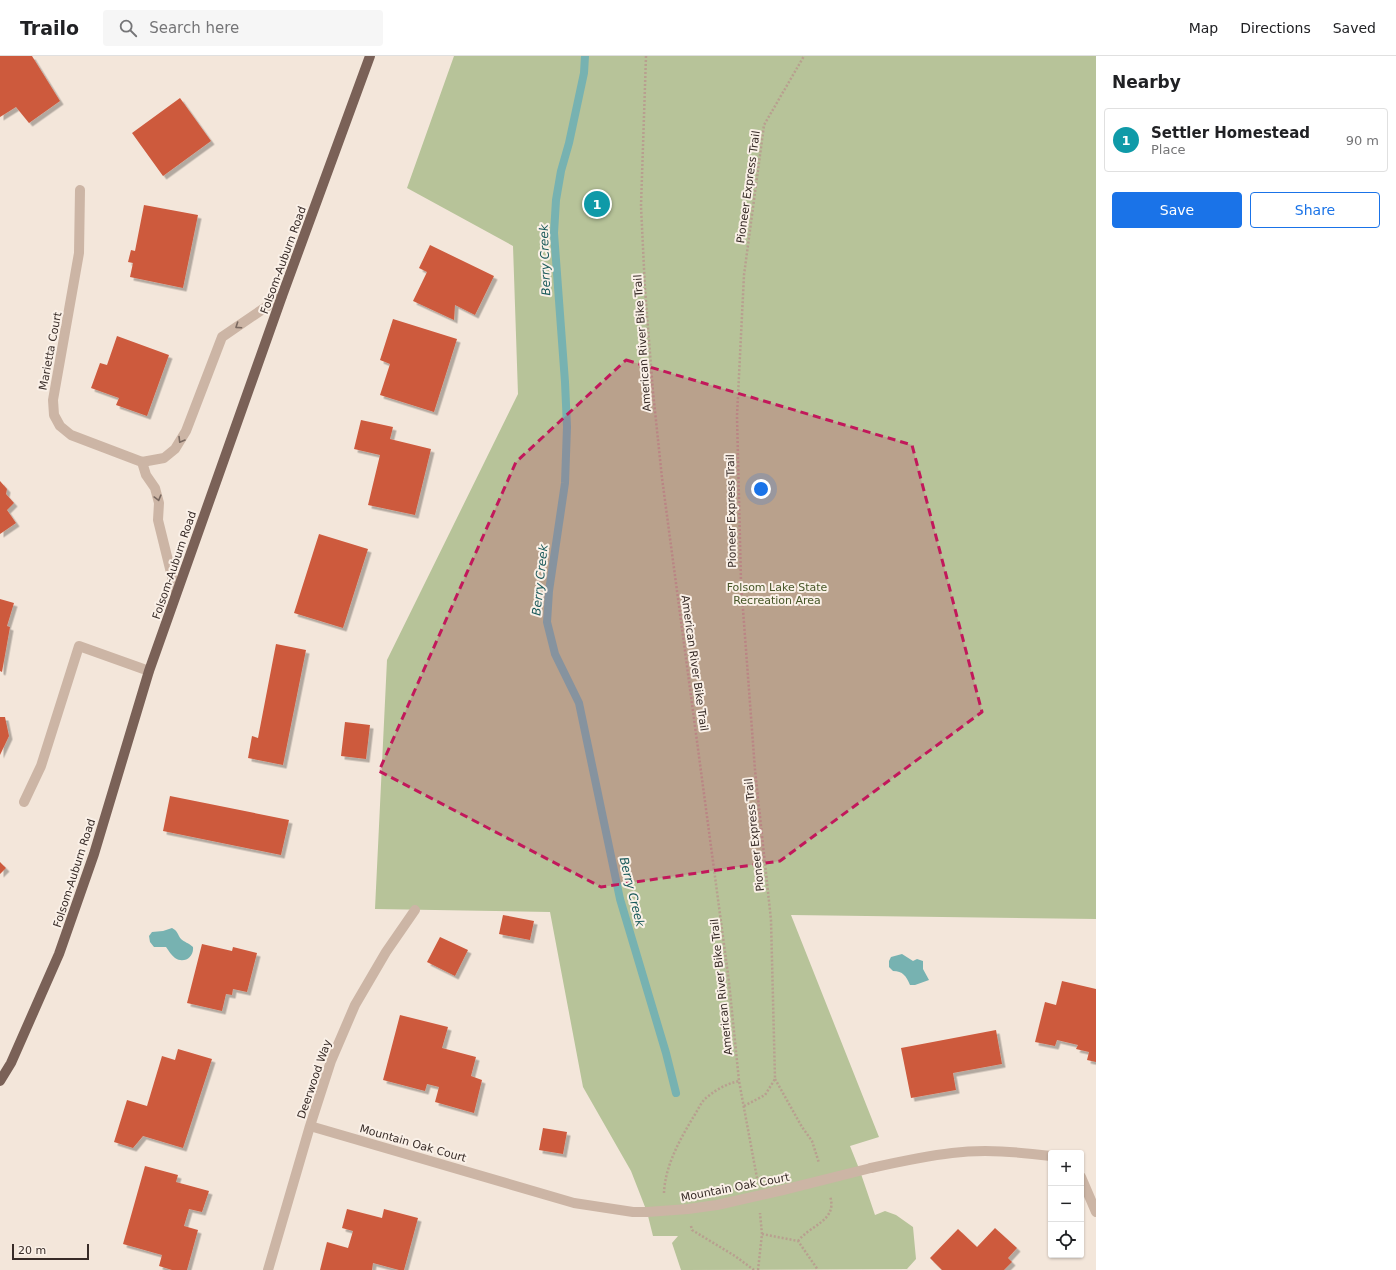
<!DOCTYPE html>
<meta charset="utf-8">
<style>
:root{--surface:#fff;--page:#f6f6f6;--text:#202124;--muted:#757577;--line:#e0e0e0;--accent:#1a73e8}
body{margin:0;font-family:"DejaVu Sans",sans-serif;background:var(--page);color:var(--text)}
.controls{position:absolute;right:12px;bottom:12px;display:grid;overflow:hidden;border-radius:4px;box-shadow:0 1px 3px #0004}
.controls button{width:36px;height:36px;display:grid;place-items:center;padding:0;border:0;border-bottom:1px solid var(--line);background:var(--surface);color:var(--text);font:20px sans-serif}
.scale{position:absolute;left:12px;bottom:10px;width:77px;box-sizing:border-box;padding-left:4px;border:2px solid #372b27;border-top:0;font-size:11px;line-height:14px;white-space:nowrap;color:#372b27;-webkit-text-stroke:3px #faf0e7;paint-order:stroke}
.you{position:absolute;left:761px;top:433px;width:14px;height:14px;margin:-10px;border:3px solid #fff;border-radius:50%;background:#1a73e8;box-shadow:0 0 0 6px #1a73e833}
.badge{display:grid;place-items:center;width:26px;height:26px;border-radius:50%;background:var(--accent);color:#fff;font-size:13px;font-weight:700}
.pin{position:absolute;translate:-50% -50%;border:2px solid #fff;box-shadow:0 1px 4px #0006}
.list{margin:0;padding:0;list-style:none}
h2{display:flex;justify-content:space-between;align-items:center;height:52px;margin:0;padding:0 16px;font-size:17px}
h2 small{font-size:13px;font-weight:400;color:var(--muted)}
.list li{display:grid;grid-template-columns:26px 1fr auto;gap:12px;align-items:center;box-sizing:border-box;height:64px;margin:0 8px 8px;padding:0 8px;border:1px solid var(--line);border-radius:4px}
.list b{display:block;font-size:15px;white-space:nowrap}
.list p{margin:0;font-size:13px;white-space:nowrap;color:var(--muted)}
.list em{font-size:13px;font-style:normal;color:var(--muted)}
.actions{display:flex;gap:8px;padding:12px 16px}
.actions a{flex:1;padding:9px 0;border:1px solid var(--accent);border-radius:4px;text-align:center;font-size:14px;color:var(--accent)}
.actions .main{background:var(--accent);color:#fff}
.icon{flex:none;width:22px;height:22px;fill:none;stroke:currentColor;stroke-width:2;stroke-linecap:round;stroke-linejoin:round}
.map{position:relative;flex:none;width:1096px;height:1214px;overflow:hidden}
header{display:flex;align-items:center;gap:24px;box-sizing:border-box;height:56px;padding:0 20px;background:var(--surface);border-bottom:1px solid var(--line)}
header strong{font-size:19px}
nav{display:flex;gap:22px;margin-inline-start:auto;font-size:14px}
.search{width:280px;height:36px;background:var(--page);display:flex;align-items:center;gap:10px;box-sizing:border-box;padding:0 14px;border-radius:4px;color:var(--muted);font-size:15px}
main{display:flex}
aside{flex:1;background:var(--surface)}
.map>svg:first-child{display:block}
.green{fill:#b7c399}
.water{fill:#77b2b1}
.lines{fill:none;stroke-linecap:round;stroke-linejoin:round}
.stream{stroke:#77b2b1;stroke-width:8}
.building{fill:#cd5a3e;filter:url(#shadow)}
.path{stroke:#b89f8f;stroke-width:2.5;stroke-dasharray:2 2;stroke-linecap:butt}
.minor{stroke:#ccb5a5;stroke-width:10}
.major{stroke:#7a6157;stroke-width:10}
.minor-bridge{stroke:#ccb5a5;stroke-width:10}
.oneway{stroke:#7a6960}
.marked{fill:#c2185b;fill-opacity:0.2;stroke:#c2185b;stroke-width:3;stroke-dasharray:8 5;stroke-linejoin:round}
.labels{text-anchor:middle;stroke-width:4;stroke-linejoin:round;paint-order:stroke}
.street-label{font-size:11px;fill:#372b27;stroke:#faf0e7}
.park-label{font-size:11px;fill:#485729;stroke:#faf0e7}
.water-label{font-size:12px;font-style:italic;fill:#1a5a5b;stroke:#faf0e7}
</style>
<header>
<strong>Trailo</strong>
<div class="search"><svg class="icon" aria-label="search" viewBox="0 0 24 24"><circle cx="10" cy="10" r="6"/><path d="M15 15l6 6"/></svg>Search here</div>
<nav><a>Map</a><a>Directions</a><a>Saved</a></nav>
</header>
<main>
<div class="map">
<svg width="1096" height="1214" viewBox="0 0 1096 1214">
<defs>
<filter id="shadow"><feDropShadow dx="3.5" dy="3.5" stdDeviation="0" flood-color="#0004"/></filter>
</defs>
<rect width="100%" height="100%" fill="#f3e6da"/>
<path class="green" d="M454,0H1096V863L791,859L879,1081L850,1090L860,1115L875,1159L885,1155L896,1159L913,1171L916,1203L907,1213L681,1214L672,1187L678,1180H653L647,1156L631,1115L583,1031L550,856L375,853L387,604L518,338L513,190L407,132Z"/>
<path class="water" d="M172,872C178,875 177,878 181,883C184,886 189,887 193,891C194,901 184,908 175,902C171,899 169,895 166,891H154L150,886L149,880L152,876L163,875Z
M902,898L913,905L917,903L923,905V913L929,924L915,929H910C906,920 903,915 893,915L889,911V905L891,901Z"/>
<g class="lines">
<path class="stream" d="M585,0L584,17L569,87L561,115L556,144L554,177L565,326L567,371L565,427L549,535L547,566L555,598L579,647L620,843L666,997L676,1037"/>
</g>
<path class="building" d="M0,0H32L60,45L29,67L16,51L0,61Z
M180,42L211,85L163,120L132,77Z
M144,149L198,159L183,232L130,221L133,207L128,206L131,194L135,195Z
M430,189L494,220L475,259L455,249L454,264L413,245L427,216L419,212Z
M393,263L457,283L434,356L380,339L390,308L380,304Z
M117,280L169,299L147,360L116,349L119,342L91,332L100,307L107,309Z
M361,364L393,371L390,383L431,393L415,459L368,449L380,399L354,393Z
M0,425L7,433L6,438L14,447L7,454L16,467L0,478Z
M319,478L368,493L343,572L294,557Z
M0,543L14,547L7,570L10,571L2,616L0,615Z
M276,588L306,594L283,709L248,702L252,680L258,682Z
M0,661H5L9,680L0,699Z
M345,666L370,669L366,703L341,700Z
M170,740L289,764L281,799L163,775Z
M0,806L6,812L0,818Z
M503,859L534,865L530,884L499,878Z
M440,881L468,894L455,920L427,906Z
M202,888L232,895L233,891L257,897L247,936L233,933L232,939L226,938L222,955L187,947Z
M1062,925L1096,933V1006L1087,1004L1089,996L1076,993L1078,989L1057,984L1055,990L1035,986L1045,946L1056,949Z
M400,959L448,971L442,992L476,1001L471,1020L482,1024L474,1057L435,1046L439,1031L427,1028L425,1035L383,1024Z
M996,974L1002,1008L953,1017L956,1034L911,1042L901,992Z
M178,993L212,1003L183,1092L143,1080L133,1092L114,1086L127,1044L147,1050L162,1000L175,1004Z
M543,1072L567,1076L563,1098L539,1094Z
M145,1110L178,1119L176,1126L209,1135L202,1156L189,1153L184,1170L198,1174L187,1214H172L159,1210L162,1199L123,1188Z
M347,1153L382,1162L384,1153L418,1162L404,1214H399L373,1207L372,1214H320L327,1186L348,1192L353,1175L342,1172Z
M995,1172L1017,1192L1008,1202L1012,1206L1004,1214H942L930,1202L958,1173L977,1191Z"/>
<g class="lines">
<path class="path" d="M646,0L641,150L645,233L653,336L662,422L729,926L739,1025L757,1122
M775,1023L802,1071L812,1085L819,1107
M744,1050L765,1039L775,1023L771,864L755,714L741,527L737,360L744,219L764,69L804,0
M664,1137C665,1110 680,1083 694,1060C698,1054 701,1046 706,1042C717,1033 726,1028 739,1025
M691,1170L692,1174L735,1200L754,1214
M762,1178L798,1185L818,1214
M798,1185C810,1169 838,1165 830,1140
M758,1214L762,1178L760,1157"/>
<path class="minor" d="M80,134L79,197L53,344L54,359L60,370L71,379L142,406L164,402L175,393L186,375L222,281L282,240
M142,406L146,419L155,432L159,447L158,464L176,537
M24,746L41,710L79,590L149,615
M310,1070L574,1147L633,1156H647
M871,1112C898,1106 925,1100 952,1097C985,1093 1018,1096 1051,1100
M1081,1121L1096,1156
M268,1214L310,1070L331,1005L355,949L386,896L415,854"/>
<path class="major" d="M0,1025L11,1007L59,898L94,798L149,615L282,240L370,0"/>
<path class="minor-bridge" d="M647,1156L688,1153L717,1149L783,1134L871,1112"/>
</g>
<defs><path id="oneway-chevron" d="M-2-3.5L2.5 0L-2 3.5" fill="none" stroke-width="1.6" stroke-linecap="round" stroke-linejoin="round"/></defs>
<g class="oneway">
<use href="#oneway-chevron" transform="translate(238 270) rotate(146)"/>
<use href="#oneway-chevron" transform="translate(181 384) rotate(121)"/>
<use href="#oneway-chevron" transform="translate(158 442) rotate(75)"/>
</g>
<path class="marked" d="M626,304L912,389L982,656L780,805L601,831L379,715L516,406Z"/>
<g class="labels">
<g class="street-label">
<text transform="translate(748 131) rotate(-82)" y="4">Pioneer Express Trail</text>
<text transform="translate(283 204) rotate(-70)" y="4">Folsom-Auburn Road</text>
<text transform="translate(642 287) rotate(-94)" y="4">American River Bike Trail</text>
<text transform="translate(50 295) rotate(-79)" y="4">Marietta Court</text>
<text transform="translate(731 455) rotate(-91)" y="4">Pioneer Express Trail</text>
<text transform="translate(174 509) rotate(-71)" y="4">Folsom-Auburn Road</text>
<text transform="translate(695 607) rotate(82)" y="4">American River Bike Trail</text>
<text transform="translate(754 779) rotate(-96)" y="4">Pioneer Express Trail</text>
<text transform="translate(74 817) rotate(-72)" y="4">Folsom-Auburn Road</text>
<text transform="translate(721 931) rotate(-96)" y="4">American River Bike Trail</text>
<text transform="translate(314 1023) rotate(-71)" y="4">Deerwood Way</text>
<text transform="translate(413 1087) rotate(16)" y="4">Mountain Oak Court</text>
<text transform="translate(735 1131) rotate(-11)" y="4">Mountain Oak Court</text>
</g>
<g class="park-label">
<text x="777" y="535">Folsom Lake State<tspan x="777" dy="13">Recreation Area</tspan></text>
</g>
<g class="water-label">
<text transform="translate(545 204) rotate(-92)" y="4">Berry Creek</text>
<text transform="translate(540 524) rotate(-84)" y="4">Berry Creek</text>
<text transform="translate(632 836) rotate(76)" y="4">Berry Creek</text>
</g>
</g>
</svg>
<div class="controls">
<button>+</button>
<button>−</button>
<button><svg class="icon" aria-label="locate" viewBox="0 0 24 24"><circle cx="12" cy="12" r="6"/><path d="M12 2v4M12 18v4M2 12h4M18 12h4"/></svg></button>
</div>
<div class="scale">20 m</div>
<div class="you"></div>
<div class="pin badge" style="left:597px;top:148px;background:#0f9aa8">1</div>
</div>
<aside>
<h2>Nearby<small></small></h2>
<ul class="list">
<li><span class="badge" style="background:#0f9aa8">1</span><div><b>Settler Homestead</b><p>Place</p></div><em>90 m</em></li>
</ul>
<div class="actions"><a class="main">Save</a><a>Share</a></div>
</aside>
</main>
